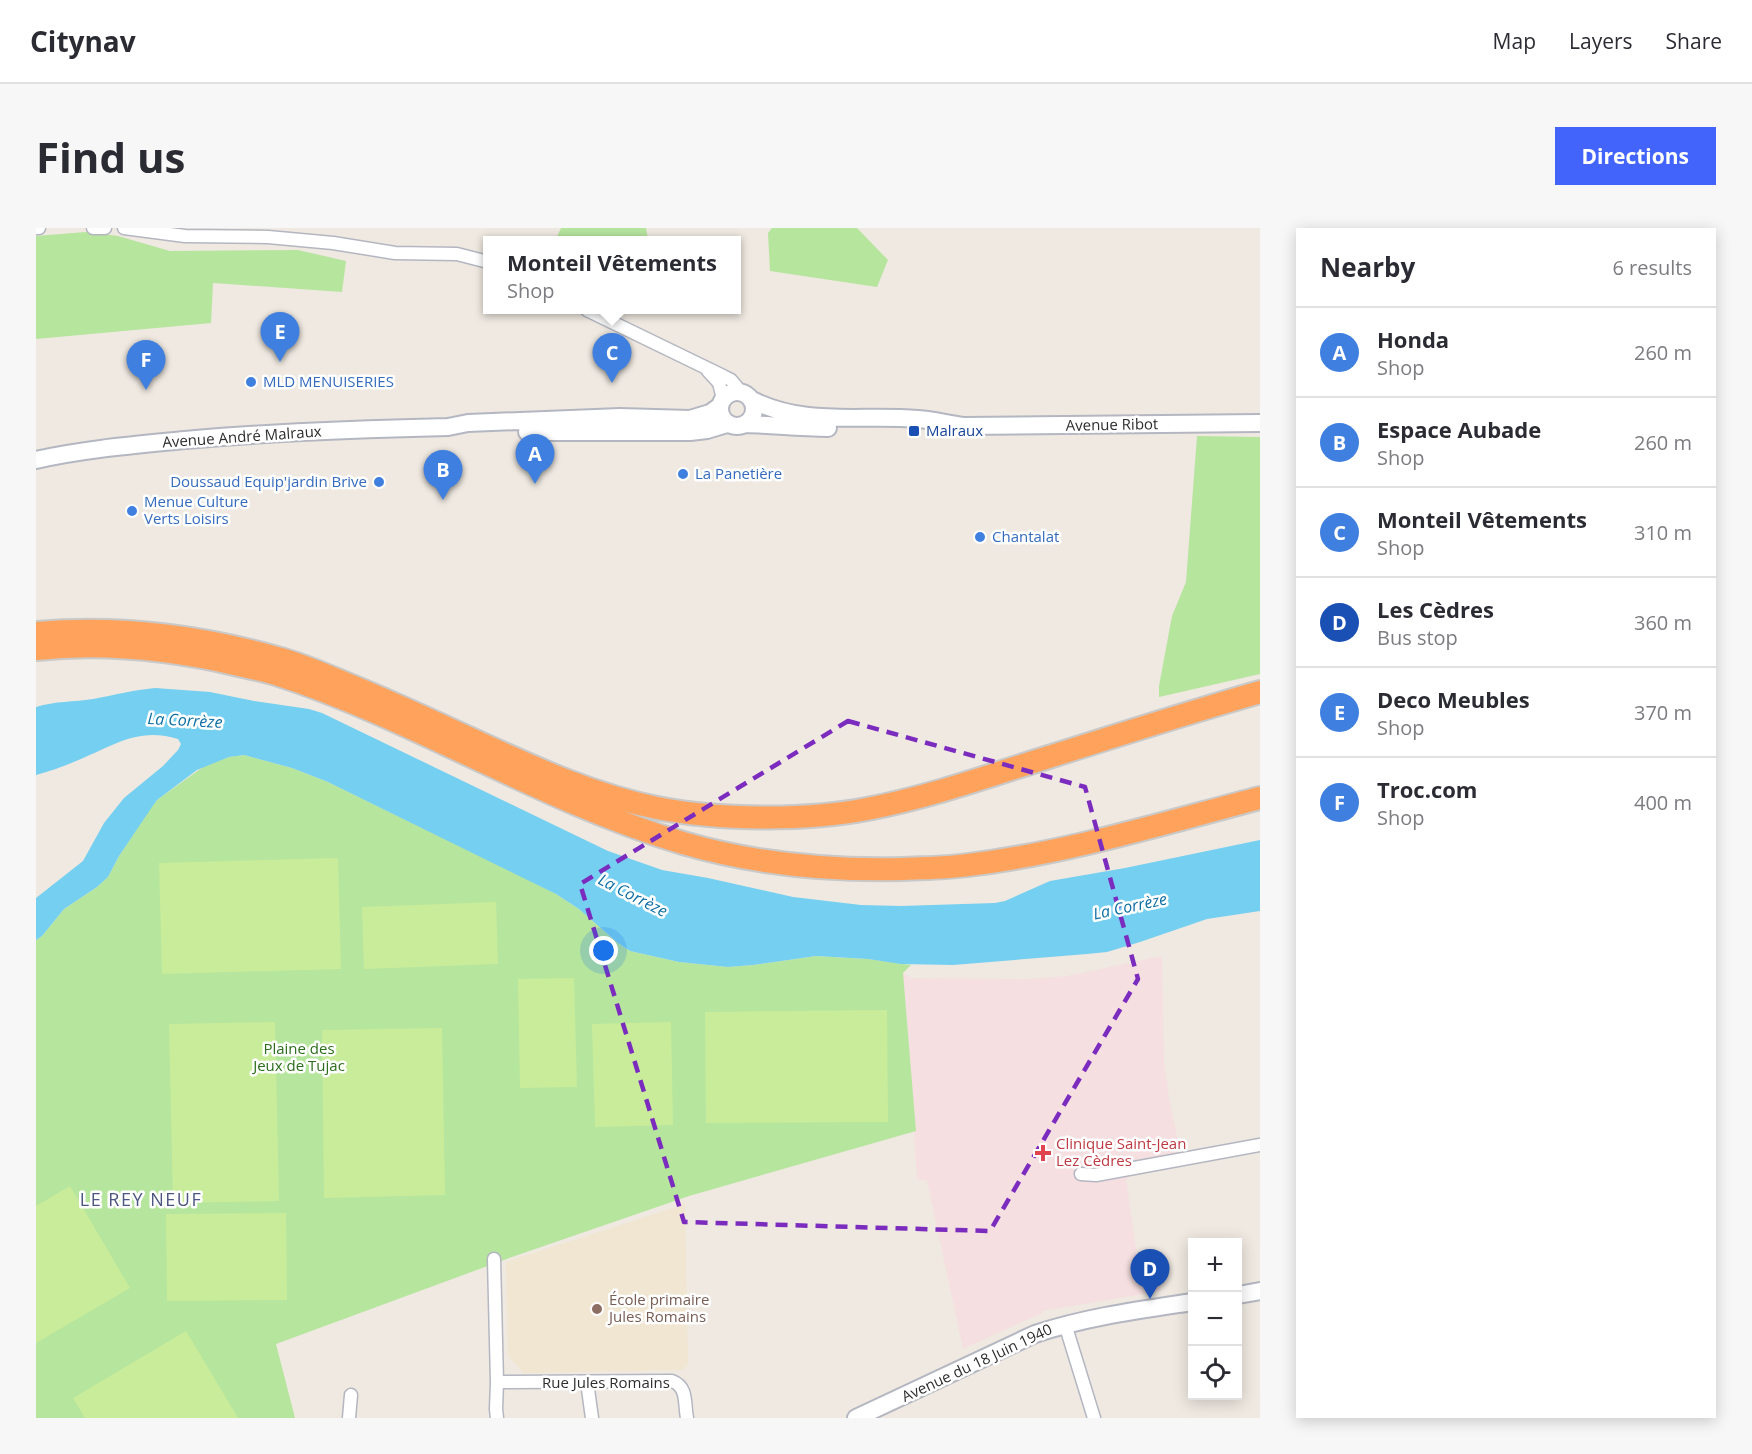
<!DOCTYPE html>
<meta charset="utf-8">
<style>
:root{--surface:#fff;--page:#f7f7f7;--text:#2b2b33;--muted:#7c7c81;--line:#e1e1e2;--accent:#4264fb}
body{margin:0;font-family:"Open Sans",sans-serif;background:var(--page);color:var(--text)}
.controls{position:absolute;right:18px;bottom:18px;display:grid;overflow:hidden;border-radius:0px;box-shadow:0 3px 15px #0003}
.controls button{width:54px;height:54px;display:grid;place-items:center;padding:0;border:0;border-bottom:2px solid var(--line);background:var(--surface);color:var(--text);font:30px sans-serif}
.you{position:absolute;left:568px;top:723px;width:21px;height:21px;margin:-15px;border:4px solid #fff;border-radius:50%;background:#1a73e8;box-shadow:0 0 0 9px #1a73e833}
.badge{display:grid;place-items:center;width:39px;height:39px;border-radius:50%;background:var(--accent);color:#fff;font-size:20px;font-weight:700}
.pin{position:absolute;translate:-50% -50px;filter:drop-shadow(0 2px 3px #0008)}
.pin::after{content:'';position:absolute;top:32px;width:21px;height:18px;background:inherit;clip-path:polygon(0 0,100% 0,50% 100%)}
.popup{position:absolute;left:447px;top:8px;width:258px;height:78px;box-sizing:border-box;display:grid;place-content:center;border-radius:0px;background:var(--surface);filter:drop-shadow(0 2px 4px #0005);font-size:20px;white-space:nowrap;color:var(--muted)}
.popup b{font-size:22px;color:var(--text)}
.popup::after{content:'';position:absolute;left:50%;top:100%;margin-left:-12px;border:12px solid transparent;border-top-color:var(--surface)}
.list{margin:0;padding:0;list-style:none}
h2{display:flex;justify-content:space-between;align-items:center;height:78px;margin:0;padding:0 24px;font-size:26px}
h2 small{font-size:20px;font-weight:400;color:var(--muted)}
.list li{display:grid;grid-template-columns:39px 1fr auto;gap:18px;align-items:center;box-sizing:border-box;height:90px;padding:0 24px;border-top:2px solid var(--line)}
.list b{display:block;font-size:22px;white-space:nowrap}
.list p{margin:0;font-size:20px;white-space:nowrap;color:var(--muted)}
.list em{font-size:20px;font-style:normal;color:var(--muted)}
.icon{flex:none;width:33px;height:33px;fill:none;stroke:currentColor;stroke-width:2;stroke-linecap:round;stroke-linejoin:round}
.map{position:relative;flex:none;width:1224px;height:1190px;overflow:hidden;border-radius:0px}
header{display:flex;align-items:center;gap:36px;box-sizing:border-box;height:84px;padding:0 30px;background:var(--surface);border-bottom:2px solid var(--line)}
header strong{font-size:28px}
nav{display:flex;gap:33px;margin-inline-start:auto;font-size:21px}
.intro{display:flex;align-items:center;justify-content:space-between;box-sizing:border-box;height:144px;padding:0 36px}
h1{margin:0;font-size:42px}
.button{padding:15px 27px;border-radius:0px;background:var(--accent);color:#fff;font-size:21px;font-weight:700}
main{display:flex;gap:36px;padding:0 36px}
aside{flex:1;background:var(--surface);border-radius:0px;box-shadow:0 3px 15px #0003}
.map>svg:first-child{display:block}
.education{fill:#f0e6d1}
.medical{fill:#f5dfe0}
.green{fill:#b6e59e}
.pitch{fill:#c9ec9a}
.water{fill:#75cff0}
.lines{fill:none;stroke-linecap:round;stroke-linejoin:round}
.street-casing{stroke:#b4b7c1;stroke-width:15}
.secondary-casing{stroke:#b4b7c1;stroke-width:20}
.highway-casing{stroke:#c9c9c9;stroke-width:26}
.street{stroke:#fff;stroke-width:12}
.secondary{stroke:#fff;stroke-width:16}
.highway{stroke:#ffa35c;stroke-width:22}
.marked{fill:none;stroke:#7b2cbf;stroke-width:4.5;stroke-dasharray:12 8;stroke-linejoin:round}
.shop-dot{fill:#3f7fe0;stroke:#fff;stroke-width:2}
.transit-dot{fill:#1a4fb4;stroke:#fff;stroke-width:2}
.health-dot{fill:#e0444e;stroke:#fff;stroke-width:2}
.education-dot{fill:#8d6e63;stroke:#fff;stroke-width:2}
.labels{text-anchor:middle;stroke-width:5;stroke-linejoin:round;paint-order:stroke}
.shop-label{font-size:15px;fill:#366cbe;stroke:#fff;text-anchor:start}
.street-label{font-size:15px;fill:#2e2e2e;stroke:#fff}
.transit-label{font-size:15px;fill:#164399;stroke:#fff;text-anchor:start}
.park-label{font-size:15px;fill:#2c6e1b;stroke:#fff}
.health-label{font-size:15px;fill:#be3a42;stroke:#fff;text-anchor:start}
.education-label{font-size:15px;fill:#785e54;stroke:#fff;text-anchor:start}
.water-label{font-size:16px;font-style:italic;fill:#0d6fa3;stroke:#fff}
.quarter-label{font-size:18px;letter-spacing:1.5px;fill:#4d5680;stroke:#fff}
</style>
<header>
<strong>Citynav</strong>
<nav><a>Map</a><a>Layers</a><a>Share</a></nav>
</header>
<div class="intro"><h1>Find us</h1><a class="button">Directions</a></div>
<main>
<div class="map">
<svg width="1224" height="1190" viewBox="0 0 1224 1190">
<rect width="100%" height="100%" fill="#efe9e1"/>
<path class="education" d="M649,976L652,1136L646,1142L488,1145L472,1128L470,1034Z"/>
<path class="medical" d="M1126,728L1128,834L1133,869L1144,924L1104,931L1090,952L1101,1027L1120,1025L1125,1063L1006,1083V1085L927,1121L891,953L881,951L867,745L876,750L989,751L1031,748Z"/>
<path class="green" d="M525,0H610L612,12H524L521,9Z
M736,0H821L852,32L841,59L734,43L732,5Z
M50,4L82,8L134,23L262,22L310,33L306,64L177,55L175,95L0,111V8Z
M1161,208L1224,209V446L1123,469V458L1136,388L1150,354Z
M208,527L256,540L292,554L491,651L520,666L543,681L582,715L594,723L643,734L692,739L717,737L780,728L832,731L875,737L867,745L880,903L653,968L476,1029L240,1116L259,1190H0V712L6,708L28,681L61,659L72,649L83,628L111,585L121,572L167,539L193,529Z"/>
<path class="pitch" d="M302,630L305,741L126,746L123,635Z
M460,674L462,736L328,741L326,679Z
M538,750L541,859L484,860L482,751Z
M851,782L852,894L670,895L669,784Z
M239,794L243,973L137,975L133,796Z
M635,794L637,897L559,899L556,796Z
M406,800L409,967L288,970L286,802Z
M34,958L94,1060L0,1115V978Z
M250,985L251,1072L131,1073L130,986Z
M150,1103L202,1190H49L37,1170Z"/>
<path class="water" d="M119,460L174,464L218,473L273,481L286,485L572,623L626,642L672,650L757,669L825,677L865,678L959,675L969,673L1014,653L1089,640L1224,612V683L1171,691L1104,714L1071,724L1051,726L917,737L865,736L832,731L780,728L717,737L692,739L643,734L594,723L582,715L543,681L520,666L292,554L256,540L208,527L193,529L161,542L121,572L116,579L83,628L72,649L61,659L28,681L6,708L0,712V670L47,633L68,595L88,570L127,538L142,522L145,516L142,511C102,498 75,519 40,533C27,539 13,543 0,547V479C19,473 38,474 57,471C78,467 98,462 119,460Z"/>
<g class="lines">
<defs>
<path id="street" d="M0,0H3
M57,0H69
M88,0L149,8L232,9L297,15L359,25L421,26L452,34
M551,82L685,147L695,152L705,164
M672,143L683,155L687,171
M1045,946L1060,947L1224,917
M458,1031L461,1154L460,1181L461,1190
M1029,1096L1058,1190
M461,1154L636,1153C652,1159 648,1175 651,1190
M551,1154L556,1190
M313,1190L315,1167"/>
<path id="secondary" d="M684 181a17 17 0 1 1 34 0a17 17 0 1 1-34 0Z
M716,172C770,199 824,186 882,191C897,192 913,196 928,198L1224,195
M710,196C738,197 765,200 792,200
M491,204H654L671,202L691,196
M0,232C49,221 99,217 149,212C236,204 324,201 412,199L432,195L584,189L654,191L674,185L684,178
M1202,1067L1224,1063
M820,1190L999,1106C1050,1089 1103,1082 1156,1074"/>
<path id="highway" d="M0,405C81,398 163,408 241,430C265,436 289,447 313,457C350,472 387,489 424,506C488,535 551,566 621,580C682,592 770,593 831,581C894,569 955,547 1016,528C1085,506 1154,484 1224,464
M0,421C68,414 136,421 203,437C215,440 228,442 240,446C380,491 505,573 647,615C719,636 793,643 868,641C889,640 911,640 932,637C1031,625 1128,595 1224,570"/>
</defs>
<use href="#street" class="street-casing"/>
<use href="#secondary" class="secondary-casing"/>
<use href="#highway" class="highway-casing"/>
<use href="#street" class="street"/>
<use href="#secondary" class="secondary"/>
<use href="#highway" class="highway"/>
</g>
<path class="marked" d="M812,493L1049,559L1102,751L954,1003L648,994L544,656Z"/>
<g class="shop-dot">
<circle cx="215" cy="154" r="6"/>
<circle cx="647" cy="246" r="6"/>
<circle cx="343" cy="254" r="6"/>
<circle cx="96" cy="283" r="6"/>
<circle cx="944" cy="309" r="6"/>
</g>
<rect class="transit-dot" x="872" y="197" width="12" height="12" rx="3"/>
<path class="health-dot" d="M1004 916h6v6h6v6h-6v6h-6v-6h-6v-6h6z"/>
<circle class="education-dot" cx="561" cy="1081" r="6"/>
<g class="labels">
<g class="shop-label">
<text x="227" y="159">MLD MENUISERIES</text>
<text x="659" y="251">La Panetière</text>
<text x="331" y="259" text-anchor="end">Doussaud Equip'jardin Brive</text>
<text x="108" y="279">Menue Culture<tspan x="108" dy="17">Verts Loisirs</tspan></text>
<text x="956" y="314">Chantalat</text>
</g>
<g class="street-label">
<text transform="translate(1076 197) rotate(-1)" y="5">Avenue Ribot</text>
<text transform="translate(206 209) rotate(-4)" y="5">Avenue André Malraux</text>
<text transform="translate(941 1135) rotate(-25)" y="5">Avenue du 18 Juin 1940</text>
<text x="570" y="1160">Rue Jules Romains</text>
</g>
<g class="transit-label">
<text x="890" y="208">Malraux</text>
</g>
<g class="park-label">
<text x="263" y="826">Plaine des<tspan x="263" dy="17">Jeux de Tujac</tspan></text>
</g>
<g class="health-label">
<text x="1020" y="921">Clinique Saint-Jean<tspan x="1020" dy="17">Lez Cèdres</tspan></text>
</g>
<g class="education-label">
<text x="573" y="1077">École primaire<tspan x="573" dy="17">Jules Romains</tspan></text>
</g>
<g class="water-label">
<text transform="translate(149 492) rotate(3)" y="6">La Corrèze</text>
<text transform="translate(597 667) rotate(27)" y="6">La Corrèze</text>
<text transform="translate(1094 678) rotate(-12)" y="6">La Corrèze</text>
</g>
<g class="quarter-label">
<text x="105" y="978">LE REY NEUF</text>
</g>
</g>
</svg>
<div class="controls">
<button>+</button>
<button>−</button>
<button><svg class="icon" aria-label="locate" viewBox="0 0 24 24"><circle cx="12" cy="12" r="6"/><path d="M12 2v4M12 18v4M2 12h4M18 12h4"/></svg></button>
</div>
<div class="you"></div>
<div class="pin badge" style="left:499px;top:256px;background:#3f7fe0">A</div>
<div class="pin badge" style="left:407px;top:272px;background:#3f7fe0">B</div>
<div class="pin badge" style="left:576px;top:155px;background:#3f7fe0">C</div>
<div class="popup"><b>Monteil Vêtements</b>Shop</div>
<div class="pin badge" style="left:1114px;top:1071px;background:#1a4fb4">D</div>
<div class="pin badge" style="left:244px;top:134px;background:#3f7fe0">E</div>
<div class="pin badge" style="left:110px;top:162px;background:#3f7fe0">F</div>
</div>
<aside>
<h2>Nearby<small>6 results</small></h2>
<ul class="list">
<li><span class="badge" style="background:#3f7fe0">A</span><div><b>Honda</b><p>Shop</p></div><em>260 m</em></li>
<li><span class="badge" style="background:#3f7fe0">B</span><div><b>Espace Aubade</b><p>Shop</p></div><em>260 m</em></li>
<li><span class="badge" style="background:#3f7fe0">C</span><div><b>Monteil Vêtements</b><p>Shop</p></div><em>310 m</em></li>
<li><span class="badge" style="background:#1a4fb4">D</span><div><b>Les Cèdres</b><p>Bus stop</p></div><em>360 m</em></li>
<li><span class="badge" style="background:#3f7fe0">E</span><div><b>Deco Meubles</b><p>Shop</p></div><em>370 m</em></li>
<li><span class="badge" style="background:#3f7fe0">F</span><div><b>Troc.com</b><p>Shop</p></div><em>400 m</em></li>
</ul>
</aside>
</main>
